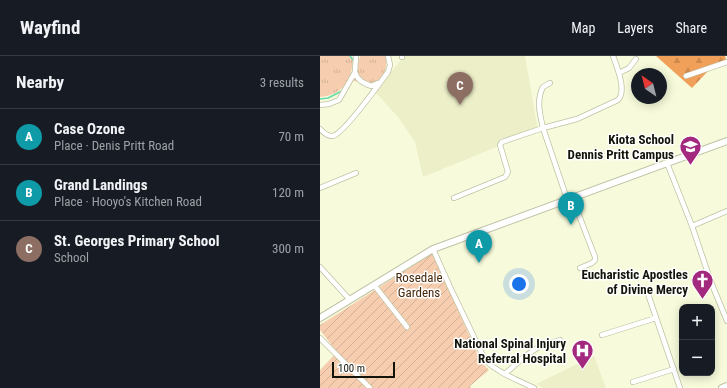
<!DOCTYPE html>
<meta charset="utf-8">
<style>
:root{--surface:#171b24;--page:#20242c;--text:#f1f3f6;--muted:#9ea1a6;--line:#363941;--accent:#2563eb}
body{margin:0;font-family:"Roboto Condensed",sans-serif;background:var(--page);color:var(--text)}
.controls{position:absolute;right:12px;bottom:12px;display:grid;overflow:hidden;border-radius:8px;box-shadow:0 2px 10px #0003}
.controls button{width:36px;height:36px;display:grid;place-items:center;padding:0;border:0;border-bottom:1px solid var(--line);background:var(--surface);color:var(--text);font:20px sans-serif}
.compass{position:absolute;left:311px;top:12px;width:36px;height:36px;border-radius:50%;background:var(--surface);box-shadow:0 2px 10px #0003;rotate:325deg}
.scale{position:absolute;left:12px;bottom:10px;width:63px;box-sizing:border-box;padding-left:4px;border:2px solid #131409;border-top:0;font-size:11px;line-height:14px;white-space:nowrap;color:#131409;-webkit-text-stroke:3px #fff;paint-order:stroke}
.you{position:absolute;left:199px;top:228px;width:14px;height:14px;margin:-10px;border:3px solid #fff;border-radius:50%;background:#1a73e8;box-shadow:0 0 0 6px #1a73e833}
.badge{display:grid;place-items:center;width:26px;height:26px;border-radius:50%;background:var(--accent);color:#fff;font-size:13px;font-weight:700}
.pin{position:absolute;translate:-50% -33px;filter:drop-shadow(0 1px 2px #0008)}
.pin::after{content:'';position:absolute;top:21px;width:14px;height:12px;background:inherit;clip-path:polygon(0 0,100% 0,50% 100%)}
.list{margin:0;padding:0;list-style:none}
h2{display:flex;justify-content:space-between;align-items:center;height:52px;margin:0;padding:0 16px;font-size:17px}
h2 small{font-size:13px;font-weight:400;color:var(--muted)}
.list li{display:grid;grid-template-columns:26px 1fr auto;gap:12px;align-items:center;box-sizing:border-box;height:56px;padding:0 16px;border-top:1px solid var(--line)}
.list b{display:block;font-size:15px;white-space:nowrap}
.list p{margin:0;font-size:13px;white-space:nowrap;color:var(--muted)}
.list em{font-size:13px;font-style:normal;color:var(--muted)}
.map{position:relative;flex:none;width:407px;height:332px;overflow:hidden}
header{display:flex;align-items:center;gap:24px;box-sizing:border-box;height:56px;padding:0 20px;background:var(--surface);border-bottom:1px solid var(--line)}
header strong{font-size:19px}
nav{display:flex;gap:22px;margin-inline-start:auto;font-size:14px}
main{display:flex}
aside{flex:1;background:var(--surface)}
.map>svg:first-child{display:block}
.built{fill:#ecefc8}
.grass{fill:url(#grass-tufts)}
.forest{fill:url(#forest-firs)}
.garden{fill:url(#garden-furrows)}
.lines{fill:none;stroke-linecap:round;stroke-linejoin:round}
.stream{stroke:#66dba9;stroke-width:1.5}
.street-casing{stroke:#bfc2a4;stroke-width:6}
.secondary-casing{stroke:#bfc2a4;stroke-width:8}
.street{stroke:#fff;stroke-width:4.5}
.secondary{stroke:#fff;stroke-width:6}
.labels{text-anchor:middle;stroke-width:3;stroke-linejoin:round;paint-order:stroke}
.poi-label{font-size:13px;font-weight:bold;fill:#131409;stroke:#fff;text-anchor:end}
.park-label{font-size:13px;fill:#472709;stroke:#fff}
</style>
<header>
<strong>Wayfind</strong>
<nav><a>Map</a><a>Layers</a><a>Share</a></nav>
</header>
<main>
<aside>
<h2>Nearby<small>3 results</small></h2>
<ul class="list">
<li><span class="badge" style="background:#0f9aa8">A</span><div><b>Case Ozone</b><p>Place · Denis Pritt Road</p></div><em>70 m</em></li>
<li><span class="badge" style="background:#0f9aa8">B</span><div><b>Grand Landings</b><p>Place · Hooyo's Kitchen Road</p></div><em>120 m</em></li>
<li><span class="badge" style="background:#8d6e63">C</span><div><b>St. Georges Primary School</b><p>School</p></div><em>300 m</em></li>
</ul>
</aside>
<div class="map">
<svg width="407" height="332" viewBox="0 0 407 332">
<defs>
<pattern id="grass-tufts" width="24" height="20" patternUnits="userSpaceOnUse"><rect width="24" height="20" fill="#f6ceaf"/><path d="M3 7l-1-3M5 7V3M7 7l1-3M15 17l-1-3M17 17v-4M19 17l1-3" fill="none" stroke="#d2b095"/></pattern>
<pattern id="forest-firs" width="22" height="20" patternUnits="userSpaceOnUse"><rect width="22" height="20" fill="#f1a05a"/><path d="M5 1l3.5 6h-7zM16 11l3.5 6h-7z" fill="#ce894d"/></pattern>
<pattern id="garden-furrows" width="10" height="10" patternUnits="userSpaceOnUse"><rect width="10" height="10" fill="#f6ceaf"/><path d="M-1 1l2-2M0 10L10 0M9 11l2-2" fill="none" stroke="#d2b095"/></pattern>
</defs>
<rect width="100%" height="100%" fill="#f7fbdb"/>
<path class="built" d="M84,0H205L218,74L103,121L95,86L78,61L55,36Z
M274,300L286,332H223L216,328Z"/>
<path class="grass" d="M0,0H29L33,5C31,26 22,39 0,41Z
M40,0H66C67,15 65,16 56,28L33,25Z"/>
<path class="forest" d="M336,0H405L407,7L388,15L372,32Z"/>
<path class="garden" d="M113,197L161,306L169,314L150,330L151,332H0V314L17,296L0,274V269Z"/>
<g class="lines">
<path class="stream" d="M30,0L34,5
M0,43L8,42L22,35"/>
<defs>
<path id="street" d="M82,1V0
M35,16C37,24 43,27 51,30L58,27
M299,17L309,12L316,3
M366,20L407,6
M230,27L223,31C216,44 220,59 223,72L257,63L298,44C307,35 297,11 293,0
M0,49L9,48L19,44L35,16L36,0
M0,73C3,76 8,81 13,80C23,78 60,27 68,16L70,9L68,0
M347,107L372,170
M0,132L36,117
M252,141L275,201V204L272,207L260,212
M134,142L185,121L188,116L180,89L182,86L223,72L247,143
M407,155L372,170L391,226L407,265
M113,193L130,231L165,304C178,317 198,324 214,332
M0,211L30,244
M54,229L87,271
M327,235L360,332
M282,279L336,262
M0,282L50,332
M185,318L204,301L220,290L240,284
M313,326L354,313"/>
<path id="secondary" d="M0,262L113,193L407,85
M402,332L407,330"/>
</defs>
<use href="#street" class="street-casing"/>
<use href="#secondary" class="secondary-casing"/>
<use href="#street" class="street"/>
<use href="#secondary" class="secondary"/>
</g>
<defs>
<symbol id="school-pin" viewBox="-11 -11 22 30"><path d="M0 17L-7.5 6A9.5 9.5 0 1 1 7.5 6Z" fill="#a3297e" stroke="#fff"/><path d="M0-5L7-2L0 1L-7-2ZM-4 1L0 2.5L4 1V4Q0 6-4 4Z" fill="#fff"/></symbol>
<symbol id="church-pin" viewBox="-11 -11 22 30"><path d="M0 17L-7.5 6A9.5 9.5 0 1 1 7.5 6Z" fill="#a3297e" stroke="#fff"/><path d="M-1.2-6h2.4v3.5h3.3v2.4h-3.3V6h-2.4V-.1h-3.3v-2.4h3.3Z" fill="#fff"/></symbol>
<symbol id="hospital-pin" viewBox="-11 -11 22 30"><path d="M0 17L-7.5 6A9.5 9.5 0 1 1 7.5 6Z" fill="#a3297e" stroke="#fff"/><path d="M-5-5h3v3.5h4V-5h3V5h-3V1.5h-4V5h-3Z" fill="#fff"/></symbol>
</defs>
<g fill-rule="evenodd">
<use href="#school-pin" x="358" y="78" width="25" height="34"/>
<use href="#church-pin" x="370" y="212" width="25" height="34"/>
<use href="#hospital-pin" x="250" y="282" width="25" height="34"/>
</g>
<g class="labels">
<g class="poi-label">
<text x="354" y="88">Kiota School<tspan x="354" dy="15">Dennis Pritt Campus</tspan></text>
<text x="368" y="223">Eucharistic Apostles<tspan x="368" dy="15">of Divine Mercy</tspan></text>
<text x="246" y="292">National Spinal Injury<tspan x="246" dy="15">Referral Hospital</tspan></text>
</g>
<g class="park-label">
<text x="99" y="226">Rosedale<tspan x="99" dy="15">Gardens</tspan></text>
</g>
</g>
</svg>
<div class="controls">
<button>+</button>
<button>−</button>
</div>
<svg class="compass" viewBox="-18 -18 36 36"><path d="M0-13l5 13h-10z" fill="#e53935"/><path d="M0 13l5-13h-10z" fill="#9ea1a6"/></svg>
<div class="scale">100 m</div>
<div class="you"></div>
<div class="pin badge" style="left:159px;top:207px;background:#0f9aa8">A</div>
<div class="pin badge" style="left:251px;top:169px;background:#0f9aa8">B</div>
<div class="pin badge" style="left:140px;top:49px;background:#8d6e63">C</div>
</div>
</main>
